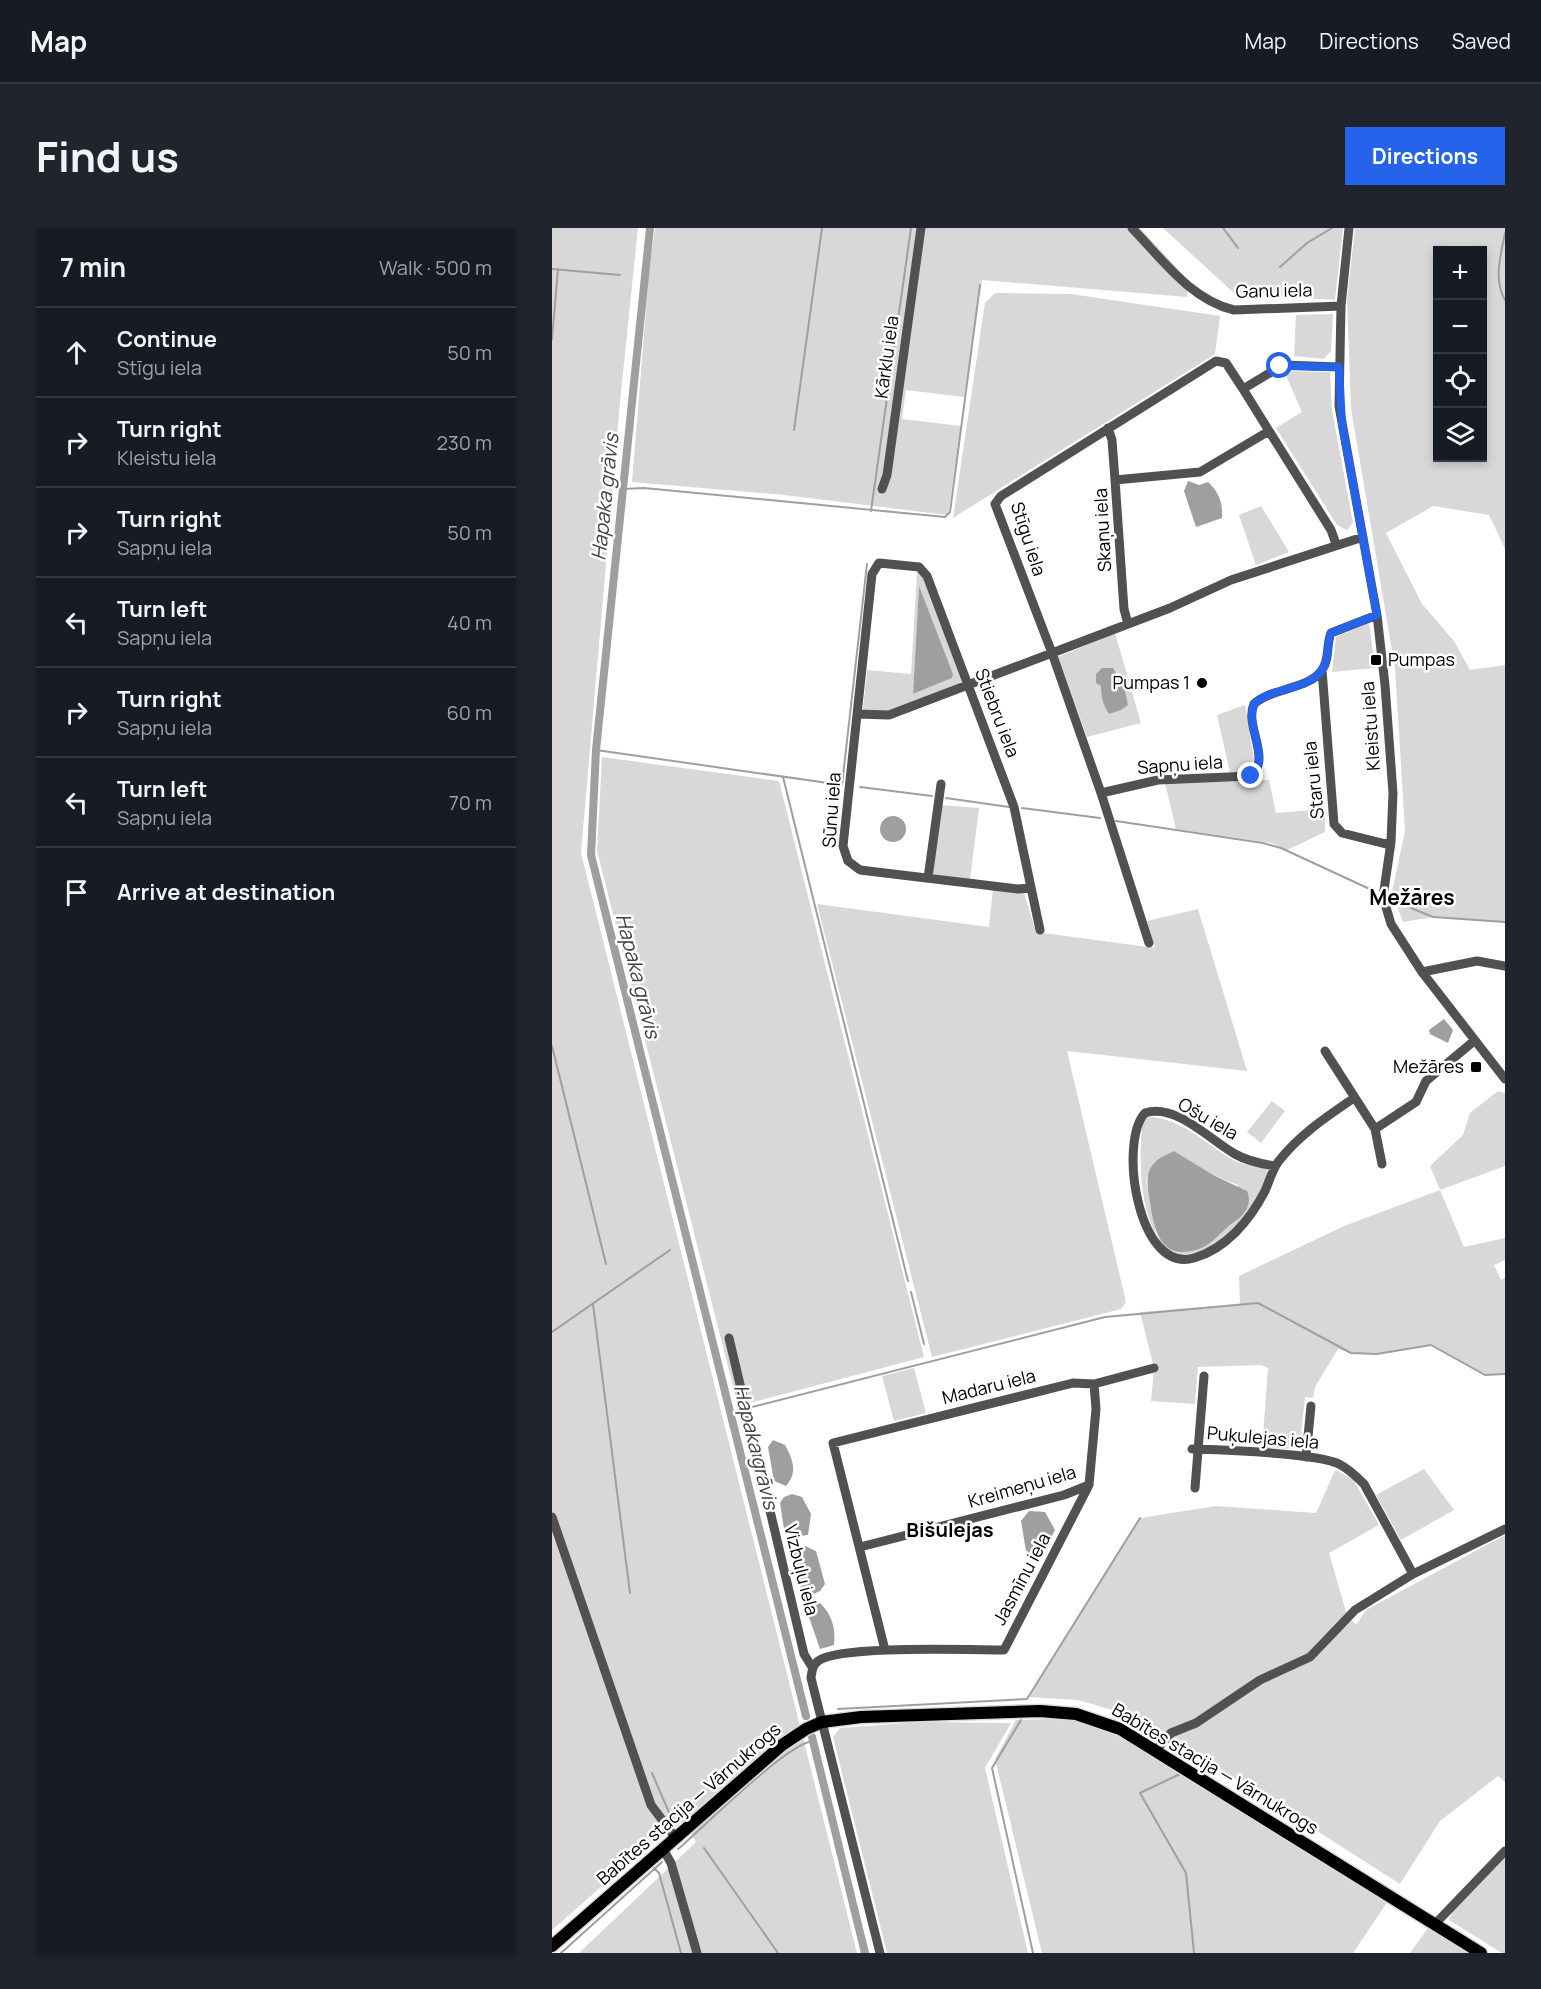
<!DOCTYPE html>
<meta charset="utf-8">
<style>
:root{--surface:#171b24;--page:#20242c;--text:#f1f3f6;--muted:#9ea1a6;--line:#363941;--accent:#2563eb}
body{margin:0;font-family:Manrope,sans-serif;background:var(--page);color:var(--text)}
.controls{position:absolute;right:18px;top:18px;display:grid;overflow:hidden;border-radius:0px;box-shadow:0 3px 9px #0003}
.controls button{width:54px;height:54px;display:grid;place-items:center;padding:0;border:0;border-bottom:2px solid var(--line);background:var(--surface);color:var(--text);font:30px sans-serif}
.stop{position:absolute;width:18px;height:18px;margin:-14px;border:4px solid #2563eb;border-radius:50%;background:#fff}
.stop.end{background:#2563eb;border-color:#fff;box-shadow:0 2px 6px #0008}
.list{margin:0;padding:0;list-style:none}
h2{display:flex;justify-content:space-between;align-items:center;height:78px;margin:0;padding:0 24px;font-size:26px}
h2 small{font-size:20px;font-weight:400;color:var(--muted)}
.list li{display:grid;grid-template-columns:39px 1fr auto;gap:18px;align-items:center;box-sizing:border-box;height:90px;padding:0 24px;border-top:2px solid var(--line)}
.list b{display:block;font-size:22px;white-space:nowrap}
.list p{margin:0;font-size:20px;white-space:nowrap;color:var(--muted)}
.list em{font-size:20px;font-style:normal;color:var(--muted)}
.icon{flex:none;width:33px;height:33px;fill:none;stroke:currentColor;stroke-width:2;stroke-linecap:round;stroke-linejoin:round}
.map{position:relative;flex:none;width:953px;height:1725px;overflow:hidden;border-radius:0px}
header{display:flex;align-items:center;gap:36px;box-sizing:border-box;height:84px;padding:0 30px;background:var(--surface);border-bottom:2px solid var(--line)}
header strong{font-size:28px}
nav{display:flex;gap:33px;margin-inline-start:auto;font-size:21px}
.intro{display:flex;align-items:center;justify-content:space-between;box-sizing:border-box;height:144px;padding:0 36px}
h1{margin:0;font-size:42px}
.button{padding:15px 27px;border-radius:0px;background:var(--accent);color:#fff;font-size:21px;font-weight:700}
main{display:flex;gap:36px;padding:0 36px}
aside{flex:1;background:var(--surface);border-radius:0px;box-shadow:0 3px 9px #0003}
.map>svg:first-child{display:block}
.green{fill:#d8d8d8;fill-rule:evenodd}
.water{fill:#9f9f9f}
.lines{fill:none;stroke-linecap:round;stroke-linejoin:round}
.stream{stroke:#9f9f9f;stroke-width:2}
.canal{stroke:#9f9f9f;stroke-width:8}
.major-casing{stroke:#dbdbdb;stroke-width:15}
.minor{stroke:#515151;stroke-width:9}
.major{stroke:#000;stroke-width:12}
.route{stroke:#2563eb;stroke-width:8}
.poi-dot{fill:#000;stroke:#fff;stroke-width:2}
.labels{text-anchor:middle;stroke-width:5;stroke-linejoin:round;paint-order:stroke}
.street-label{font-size:18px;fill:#000;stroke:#fff}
.poi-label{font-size:18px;fill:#000;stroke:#fff;text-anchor:end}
.water-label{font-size:20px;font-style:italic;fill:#404040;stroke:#fff}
.neighbourhood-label{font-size:20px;font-weight:bold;fill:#000;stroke:#fff}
.quarter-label{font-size:21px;font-weight:bold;fill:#000;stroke:#fff}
</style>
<header>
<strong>Map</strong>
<nav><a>Map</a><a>Directions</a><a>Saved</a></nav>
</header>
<div class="intro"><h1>Find us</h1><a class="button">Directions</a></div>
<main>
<aside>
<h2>7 min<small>Walk · 500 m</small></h2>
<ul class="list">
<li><svg class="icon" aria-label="ahead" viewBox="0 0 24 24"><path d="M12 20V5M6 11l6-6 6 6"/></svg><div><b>Continue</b><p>Stīgu iela</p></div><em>50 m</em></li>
<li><svg class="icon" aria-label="right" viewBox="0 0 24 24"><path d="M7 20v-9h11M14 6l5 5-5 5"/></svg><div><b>Turn right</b><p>Kleistu iela</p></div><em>230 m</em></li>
<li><svg class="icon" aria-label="right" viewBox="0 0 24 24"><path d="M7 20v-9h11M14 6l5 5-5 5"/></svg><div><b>Turn right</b><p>Sapņu iela</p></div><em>50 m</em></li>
<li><svg class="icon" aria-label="left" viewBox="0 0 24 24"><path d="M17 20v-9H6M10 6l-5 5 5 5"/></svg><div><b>Turn left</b><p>Sapņu iela</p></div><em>40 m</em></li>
<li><svg class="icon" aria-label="right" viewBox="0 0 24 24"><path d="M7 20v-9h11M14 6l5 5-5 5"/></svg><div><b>Turn right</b><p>Sapņu iela</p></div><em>60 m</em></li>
<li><svg class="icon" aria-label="left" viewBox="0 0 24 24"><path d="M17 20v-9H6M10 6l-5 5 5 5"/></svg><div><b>Turn left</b><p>Sapņu iela</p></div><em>70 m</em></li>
<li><svg class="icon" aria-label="arrive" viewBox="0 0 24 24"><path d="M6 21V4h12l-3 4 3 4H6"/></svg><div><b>Arrive at destination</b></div></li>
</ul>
</aside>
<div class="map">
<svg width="953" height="1725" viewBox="0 0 953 1725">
<rect width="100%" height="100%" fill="#fff"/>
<path class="green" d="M0,0H86L68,174L29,625L305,1725H27L144,1614L132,1593L90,1623L0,1702Z
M103,0H588L637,53L635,69L430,52L412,169L354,162L350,191L409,198L396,287L232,267L80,254L97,45Z
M611,0H791L783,72L683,66Z
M803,0H953V321L937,287L881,278L834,305L870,376L902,413L918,442L953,437V694L881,689L851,694L840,664L853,603L843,440L799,181L795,72ZM885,22H930V230H885Z
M443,65L519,66L668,88L663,126L401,290L433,75Z
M781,86L779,123L772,131L742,128L744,87Z
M732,143L778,144L780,182L801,295L795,302L785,297L724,200L750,184Z
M709,278L737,324L704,337L687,287Z
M365,345L370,346L412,454L333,485L311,482L315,442L359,446ZM367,359L401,446L400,450L361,466Z
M817,395L823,440L780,444L784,409Z
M563,405L589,495L535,509L506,429Z
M693,477L702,532L694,544L678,545L665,487Z
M50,529L227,553L372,1129L186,1178L45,623Z
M717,552L724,585L773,581V604L735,622L720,615L624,601L613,555Z
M389,577L427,580L418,651L381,646Z
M441,661L472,665L484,704L603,720L595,693L646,681L695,843L515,823L574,1074L569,1081L380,1129L265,676L437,699Z
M946,863L953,865V938L888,962L912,1019L953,1010V1032L942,1037L949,1052L953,1050V1146L933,1147L879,1117L825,1126L799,1125L786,1121L763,1159L761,1170L753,1169L748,1216L742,1221L710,1220L716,1140L709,1137L646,1139L643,1176L599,1173L602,1140L588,1084L688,1076L687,1048L792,998L888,962L878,938L911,907L918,885Z
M720,873L733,883L709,915L695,904Z
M597,889C631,890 655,918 683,933C692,937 705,938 715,940C719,968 670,1019 644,1027C637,1029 628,1028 620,1028C586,994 587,940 590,895ZM622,923L663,948L686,957L671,1002L661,1011L605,1010L594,952L602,934Z
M362,1140L374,1185L342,1193L330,1148Z
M872,1241L902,1282L849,1312L824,1267Z
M783,1242L801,1251L827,1297L777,1325L795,1387L804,1397L814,1382L953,1307V1554L946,1548L888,1593L848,1656L662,1537L574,1486L526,1472L477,1469L588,1290L664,1278L764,1285Z
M496,1491L523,1492L566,1505L836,1673L801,1725H490L443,1531L464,1492Z
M367,1494L459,1495L433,1540L476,1725H335L281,1509L288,1500Z
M953,1628V1725H950L897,1692L901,1682Z
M879,1696L924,1725H858Z"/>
<path class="water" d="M636,253L647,257L656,254C667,264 671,275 670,290L644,299L632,263Z
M367,358L401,446L400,450L361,466Z
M550,440H561L573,463L576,477L569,482L557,486C551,476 549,469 549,458L544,455V446Z
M328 601a13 13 0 1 1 26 0a13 13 0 1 1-26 0Z
M892,791L901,802L896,815L878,806L877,802Z
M622,923L663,948L695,963C701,977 692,988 679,996C669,1004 659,1017 647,1021C609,1034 602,1003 598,974C596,961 592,947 602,935C606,930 616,926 622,923Z
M221,1212L233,1217C241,1232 246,1244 234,1258L222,1253L216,1219Z
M240,1266L250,1269L259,1286L256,1307L239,1309L232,1301L228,1275L232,1269Z
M477,1283L493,1284L503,1302L492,1323L482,1326L474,1323L469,1293Z
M253,1318L264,1323L273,1356L268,1363L257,1368L250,1363C247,1351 241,1336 241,1324Z
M268,1375C280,1386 284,1401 282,1417L268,1421L257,1389L258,1378Z"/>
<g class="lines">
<path class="stream" d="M671,0L686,20
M953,5C949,26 941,52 953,72
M728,39L755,15L780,0
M0,41L68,47
M0,111L6,41
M242,202L270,0
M71,261L92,260L393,289L398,284L428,57
M319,283L359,0
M44,522L290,557L315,336
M231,549L356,1053
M308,559L380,568
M394,570L457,579
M470,580L548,590
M564,593L711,615L729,620L822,663
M842,673L881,689L953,694
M0,818L54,1036
M359,1064L372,1116
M41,1076L78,1365
M0,1104L118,1022
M200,1179L553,1089L706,1075L799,1125L825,1126L879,1117L933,1147L953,1146
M180,1184L190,1182
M286,1481L475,1471L588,1290
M469,1492L440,1540L481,1725
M100,1545L122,1596
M628,1546L588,1565L634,1645L642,1725
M152,1620L226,1725
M126,1621C153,1598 231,1519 260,1513
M102,1640L107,1645L129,1725
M9,1725L110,1634"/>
<path class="canal" d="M98,0L44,522L39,627L254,1488
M260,1509L313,1725"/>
<defs>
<path id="major" d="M0,1718L230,1517L254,1501L270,1494L309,1489L488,1483L524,1486L568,1501L929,1725"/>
</defs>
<use href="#major" class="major-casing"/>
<path class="minor" d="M580,0C610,31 639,72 682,82L789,78
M797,0L789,78L787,178L825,387L833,457L841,565L839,614L831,669L839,696L870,744L953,851
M787,139L731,137L691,161L674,135L664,133L449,268L443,276L500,425L618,380L679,352L811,309
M691,161L717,203
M556,200L560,212L563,252
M330,261L335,247L369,0
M576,396L572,381L563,252L648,244L717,203L779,302L784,316
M770,442L782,596L790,605L834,616L839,614
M305,486L337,487L500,425L549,565
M376,650L389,556
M479,660L466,661L308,642L296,633L291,618L320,346L327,335L367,339L375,348L462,579L488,702
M597,715L549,565L606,552L699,548C720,531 692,497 702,476C719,460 758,461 770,442C778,431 774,416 779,405L825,387
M870,744L925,733L953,738
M773,823L823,901
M830,936L823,901L864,874L874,853L922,813
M723,938C710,936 695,933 683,926C658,912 624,875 593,885C566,914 586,1047 642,1030C674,1021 698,992 713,963C717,954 720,943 726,934C747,907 774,889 802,870
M177,1110L252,1426L260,1439
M640,1221C669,1222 766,1225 787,1236C797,1241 804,1248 812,1256L861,1346
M754,1229L759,1178
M643,1260L652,1148
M0,1289L99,1577L123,1609
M308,1319L512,1267L537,1257
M333,1422L281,1215L521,1155L542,1156L602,1140
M604,1522L619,1505L644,1495L708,1452L758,1429L803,1382L861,1346L953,1301
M111,1621L119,1635L145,1725
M883,1696L953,1623
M328,1725L259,1450C260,1443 260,1438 266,1433C287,1417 418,1422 452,1422L537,1257L544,1181L542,1156"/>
<use href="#major" class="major"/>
</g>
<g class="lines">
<path class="route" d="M699,548C720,531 692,497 702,476C719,459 756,463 770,442C778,431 774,417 779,405L825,387L790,196L787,139L728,138"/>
</g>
<g class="poi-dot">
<rect x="818" y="426" width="12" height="12" rx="3"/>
<circle cx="650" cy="455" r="6"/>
<rect x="918" y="833" width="12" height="12" rx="3"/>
</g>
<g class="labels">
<g class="street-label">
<text transform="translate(722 63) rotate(-1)" y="6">Ganu iela</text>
<text transform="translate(335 129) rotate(-82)" y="6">Kārklu iela</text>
<text transform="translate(551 302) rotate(-93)" y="6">Skaņu iela</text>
<text transform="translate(476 311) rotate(72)" y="6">Stīgu iela</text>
<text transform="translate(445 485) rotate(69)" y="6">Stiebru iela</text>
<text transform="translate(819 498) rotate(-94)" y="6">Kleistu iela</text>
<text transform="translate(628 537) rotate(-4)" y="6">Sapņu iela</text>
<text transform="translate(762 552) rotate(-96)" y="6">Staru iela</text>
<text transform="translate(280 582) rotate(-86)" y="6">Sūnu iela</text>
<text transform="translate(656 891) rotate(30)" y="6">Ošu iela</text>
<text transform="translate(437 1159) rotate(-14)" y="6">Madaru iela</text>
<text transform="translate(711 1210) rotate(5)" y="6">Puķulejas iela</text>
<text transform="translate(470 1259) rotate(-16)" y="6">Kreimeņu iela</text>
<text transform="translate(249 1342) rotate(76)" y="6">Vizbuļu iela</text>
<text transform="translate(470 1351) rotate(-62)" y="6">Jasmīnu iela</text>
<text transform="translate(663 1541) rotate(31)" y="6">Babītes stacija — Vārnukrogs</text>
<text transform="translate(137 1576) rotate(-41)" y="6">Babītes stacija — Vārnukrogs</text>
</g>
<g class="poi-label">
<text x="836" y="438" text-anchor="start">Pumpas</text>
<text x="638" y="461">Pumpas 1</text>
<text x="912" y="845">Mežāres</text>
</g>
<g class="water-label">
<text transform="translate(53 269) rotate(-84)" y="7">Hapaka grāvis</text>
<text transform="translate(86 748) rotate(76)" y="7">Hapaka grāvis</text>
<text transform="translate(204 1219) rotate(76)" y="7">Hapaka grāvis</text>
</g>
<g class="neighbourhood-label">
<text x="398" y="1309">Bišulejas</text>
</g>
<g class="quarter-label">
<text x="860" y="677">Mežāres</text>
</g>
</g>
</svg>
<div class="controls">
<button>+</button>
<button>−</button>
<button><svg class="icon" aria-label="locate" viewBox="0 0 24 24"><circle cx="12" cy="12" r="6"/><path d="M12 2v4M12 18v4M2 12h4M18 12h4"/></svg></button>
<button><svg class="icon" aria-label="layers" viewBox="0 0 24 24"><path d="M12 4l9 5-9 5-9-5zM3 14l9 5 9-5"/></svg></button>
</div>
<div class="stop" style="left:728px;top:138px"></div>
<div class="stop end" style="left:699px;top:548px"></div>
</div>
</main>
